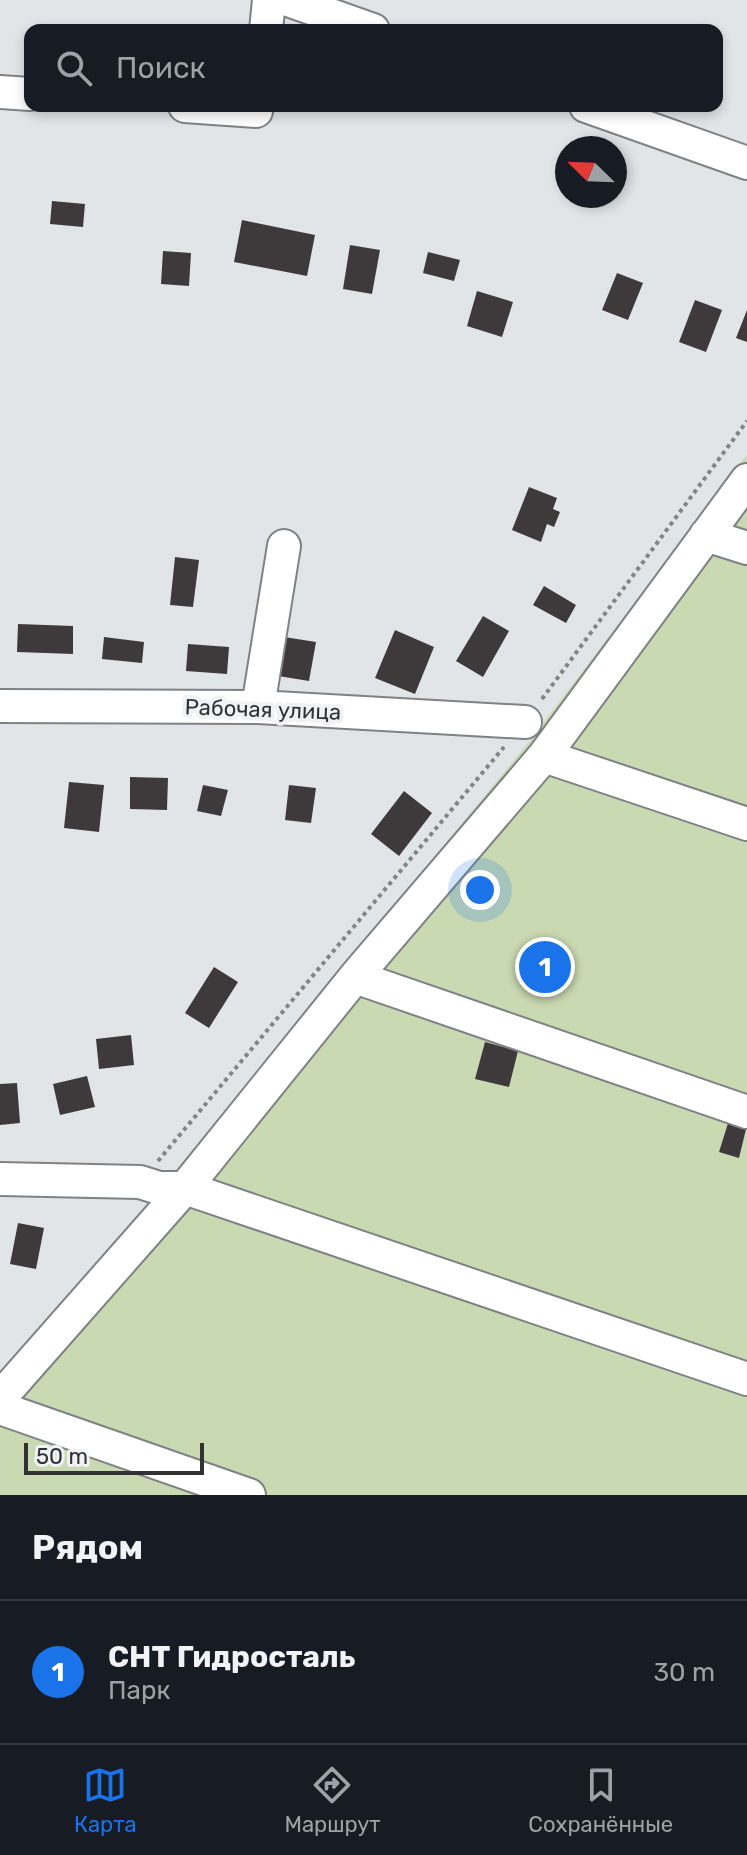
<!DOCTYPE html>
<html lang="ru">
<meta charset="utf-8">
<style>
:root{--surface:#171b24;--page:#242831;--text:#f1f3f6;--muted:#9ea1a6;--line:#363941;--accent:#1a73e8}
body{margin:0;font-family:Rubik,sans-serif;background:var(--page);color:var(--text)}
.compass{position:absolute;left:555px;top:136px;width:72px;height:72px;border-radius:50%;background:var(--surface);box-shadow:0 4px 12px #0003;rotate:293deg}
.scale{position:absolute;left:24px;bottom:20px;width:180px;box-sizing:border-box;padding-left:8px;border:4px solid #313234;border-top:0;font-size:22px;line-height:28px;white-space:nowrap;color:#313234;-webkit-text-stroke:6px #f0f2f6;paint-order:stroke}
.you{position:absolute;left:480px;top:890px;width:28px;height:28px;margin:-20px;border:6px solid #fff;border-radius:50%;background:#1a73e8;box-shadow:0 0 0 12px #1a73e833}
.badge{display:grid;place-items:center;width:52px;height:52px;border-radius:50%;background:var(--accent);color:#fff;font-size:26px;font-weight:700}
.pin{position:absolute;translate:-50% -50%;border:4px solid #fff;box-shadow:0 2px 8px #0006}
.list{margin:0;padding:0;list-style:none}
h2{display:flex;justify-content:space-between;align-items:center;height:104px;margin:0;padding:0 32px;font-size:34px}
h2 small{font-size:26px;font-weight:400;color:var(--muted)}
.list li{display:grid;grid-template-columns:52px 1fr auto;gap:24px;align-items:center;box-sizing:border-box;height:144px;padding:0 32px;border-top:2px solid var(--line)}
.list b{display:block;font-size:30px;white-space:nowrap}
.list p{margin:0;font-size:26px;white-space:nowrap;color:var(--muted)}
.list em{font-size:26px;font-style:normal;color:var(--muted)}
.icon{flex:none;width:44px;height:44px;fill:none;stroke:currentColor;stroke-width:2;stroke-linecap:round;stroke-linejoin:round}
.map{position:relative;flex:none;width:747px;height:1495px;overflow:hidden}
.search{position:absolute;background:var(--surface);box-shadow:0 4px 12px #0003;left:24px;right:24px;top:24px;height:88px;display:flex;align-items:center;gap:20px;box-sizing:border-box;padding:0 28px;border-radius:16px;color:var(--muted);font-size:30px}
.sheet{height:248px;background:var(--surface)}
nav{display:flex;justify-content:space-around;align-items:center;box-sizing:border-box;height:112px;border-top:2px solid var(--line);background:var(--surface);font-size:22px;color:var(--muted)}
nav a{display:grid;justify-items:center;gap:4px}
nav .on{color:var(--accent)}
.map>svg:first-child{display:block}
.green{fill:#c9d9b1}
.building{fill:#3e3a3c}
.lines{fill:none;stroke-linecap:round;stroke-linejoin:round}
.minor-casing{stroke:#7f8285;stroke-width:36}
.path{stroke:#828487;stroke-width:4;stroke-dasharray:4 4;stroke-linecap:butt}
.minor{stroke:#fff;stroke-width:32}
.labels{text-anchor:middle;stroke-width:8;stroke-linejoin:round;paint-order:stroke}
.street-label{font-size:22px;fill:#313234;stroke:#f0f2f6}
</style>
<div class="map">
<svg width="747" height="1495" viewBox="0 0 747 1495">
<rect width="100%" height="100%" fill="#e2e5e8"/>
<path class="green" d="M747,455V1495H0V1383L525,747Z"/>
<path class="building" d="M52,201L85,204L83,227L50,224Z
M242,220L315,235L307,276L234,262Z
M350,245L380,250L372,294L343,289Z
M163,251L191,253L189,286L161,284Z
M428,252L460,260L454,281L423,273Z
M617,273L643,283L628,320L602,310Z
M477,291L513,302L502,337L467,326Z
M695,300L722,310L706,352L679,342Z
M747,310V342L736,338Z
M529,487L557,498L553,509L560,512L554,527L547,524L541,542L512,530Z
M175,557L199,560L193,607L170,605Z
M544,586L576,605L566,623L533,605Z
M483,616L509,631L483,677L456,661Z
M18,624L73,626V654L17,652Z
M395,630L434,647L415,694L375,678Z
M278,636L316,642L309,681L272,675Z
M104,637L144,642L142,663L102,659Z
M188,644L229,647L227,674L186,671Z
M130,777L168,778L167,810L130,809Z
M69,782L104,785L99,832L64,828Z
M203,785L228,790L221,816L197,811Z
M289,785L316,788L311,823L285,820Z
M404,791L432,813L399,856L371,834Z
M214,967L238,982L209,1028L185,1013Z
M131,1035L134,1065L99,1069L96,1039Z
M485,1042L518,1051L509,1087L475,1079Z
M87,1076L95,1107L60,1115L53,1084Z
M17,1083L20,1123L0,1125V1084Z
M729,1120L747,1125L739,1158L719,1152Z
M18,1223L44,1228L36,1269L10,1264Z"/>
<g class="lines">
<defs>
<path id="minor" d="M288,0L373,30
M266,30L269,0
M0,92L30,94
M185,106L256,111L257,106
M586,106L747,163
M706,535L747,548
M0,706L258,707L525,722
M258,707L284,546
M544,756L747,480
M355,977L544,756L747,824
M0,1179L140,1182L159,1188H185L747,1379
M0,1398L185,1188L355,977L747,1112
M0,1408L249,1495"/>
</defs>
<use href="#minor" class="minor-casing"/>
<path class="path" d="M542,699L747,421
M158,1161L504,747"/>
<use href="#minor" class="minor"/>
</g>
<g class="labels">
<g class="street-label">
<text transform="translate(263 709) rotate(2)" y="8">Рабочая улица</text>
</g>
</g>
</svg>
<svg class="compass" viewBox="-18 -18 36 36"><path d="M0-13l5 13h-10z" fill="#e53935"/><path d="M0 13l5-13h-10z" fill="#9ea1a6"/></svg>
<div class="scale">50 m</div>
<div class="you"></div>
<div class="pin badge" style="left:545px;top:967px">1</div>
<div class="search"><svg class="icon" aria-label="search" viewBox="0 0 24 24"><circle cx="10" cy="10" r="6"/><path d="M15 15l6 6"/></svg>Поиск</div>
</div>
<section class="sheet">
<h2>Рядом<small></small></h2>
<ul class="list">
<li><span class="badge">1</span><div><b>СНТ Гидросталь</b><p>Парк</p></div><em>30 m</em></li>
</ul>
</section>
<nav>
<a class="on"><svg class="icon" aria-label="map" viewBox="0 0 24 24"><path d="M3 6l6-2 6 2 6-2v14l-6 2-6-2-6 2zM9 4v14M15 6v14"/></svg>Карта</a>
<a><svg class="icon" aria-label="directions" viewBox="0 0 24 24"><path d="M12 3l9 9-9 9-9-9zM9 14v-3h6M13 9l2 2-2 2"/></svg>Маршрут</a>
<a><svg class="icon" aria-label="saved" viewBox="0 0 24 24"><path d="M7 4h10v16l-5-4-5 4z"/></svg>Сохранённые</a>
</nav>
